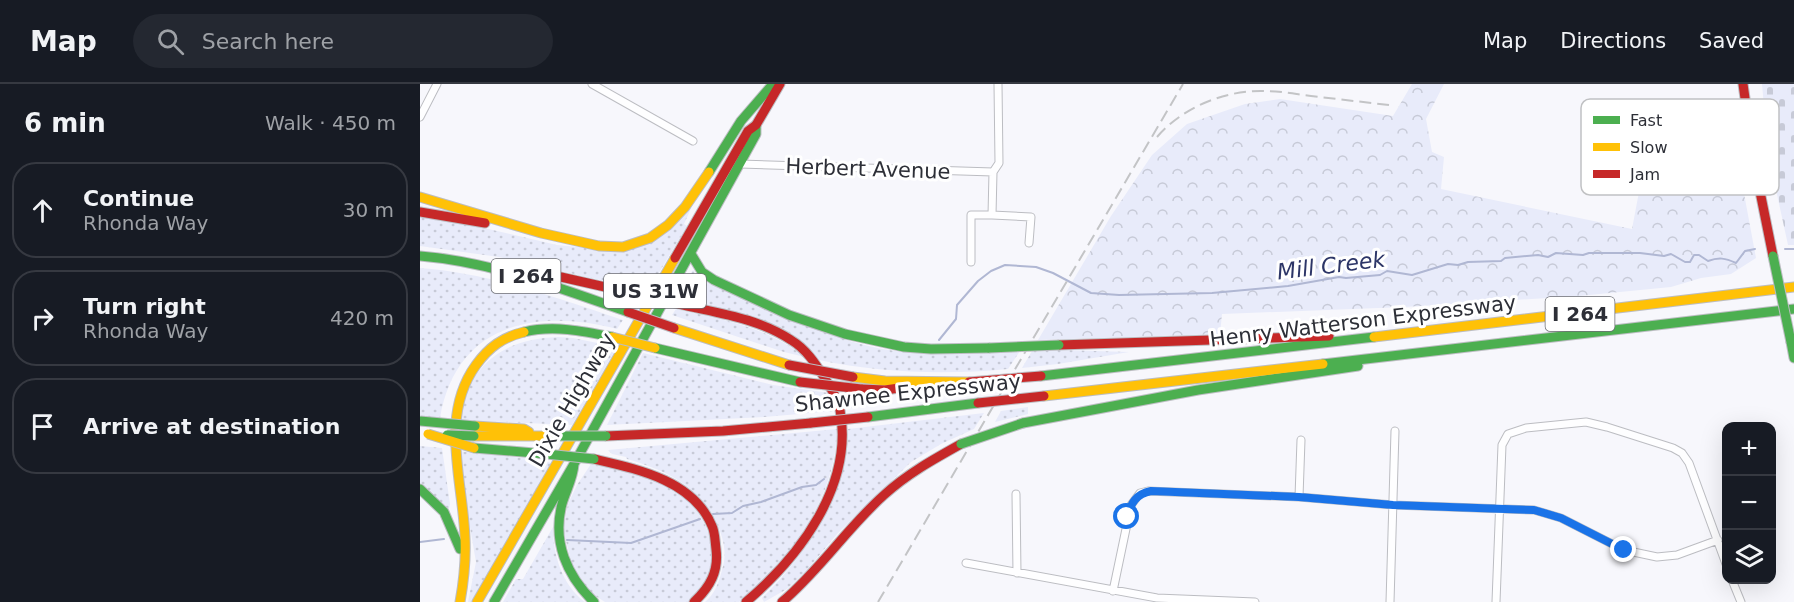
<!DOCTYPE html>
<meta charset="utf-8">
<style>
:root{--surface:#171b24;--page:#242831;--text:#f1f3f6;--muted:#9ea1a6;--line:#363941}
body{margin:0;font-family:"DejaVu Sans",sans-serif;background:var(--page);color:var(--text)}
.controls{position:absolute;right:18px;bottom:18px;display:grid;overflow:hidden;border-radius:12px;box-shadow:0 6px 24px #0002}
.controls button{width:54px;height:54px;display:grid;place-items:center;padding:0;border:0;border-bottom:2px solid var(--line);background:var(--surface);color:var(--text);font:30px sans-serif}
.stop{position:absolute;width:18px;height:18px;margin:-14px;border:4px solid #1a73e8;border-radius:50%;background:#fff}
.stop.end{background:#1a73e8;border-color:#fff;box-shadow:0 2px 6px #0008}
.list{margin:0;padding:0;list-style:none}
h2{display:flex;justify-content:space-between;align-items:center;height:78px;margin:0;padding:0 24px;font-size:26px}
h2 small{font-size:20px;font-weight:400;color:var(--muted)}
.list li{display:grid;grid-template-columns:39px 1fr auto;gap:18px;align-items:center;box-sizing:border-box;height:96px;margin:0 12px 12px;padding:0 12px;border:2px solid var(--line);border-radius:24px}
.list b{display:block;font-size:22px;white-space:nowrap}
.list p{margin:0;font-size:20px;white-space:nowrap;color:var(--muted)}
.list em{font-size:20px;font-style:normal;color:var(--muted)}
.icon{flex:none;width:33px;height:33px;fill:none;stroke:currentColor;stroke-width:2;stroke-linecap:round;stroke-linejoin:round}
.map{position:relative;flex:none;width:1374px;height:518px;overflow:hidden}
header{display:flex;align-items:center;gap:36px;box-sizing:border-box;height:84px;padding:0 30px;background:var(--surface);border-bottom:2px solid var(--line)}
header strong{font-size:28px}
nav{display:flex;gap:33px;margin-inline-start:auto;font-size:21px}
.search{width:420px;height:54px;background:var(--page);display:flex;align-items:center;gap:15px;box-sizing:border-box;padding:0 21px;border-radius:33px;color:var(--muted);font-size:22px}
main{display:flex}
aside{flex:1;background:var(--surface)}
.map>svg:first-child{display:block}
.grass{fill:url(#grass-dots)}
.forest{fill:url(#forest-crowns)}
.cemetery{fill:url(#cemetery-stones)}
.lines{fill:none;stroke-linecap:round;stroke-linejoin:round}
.stream{stroke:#b0b7d3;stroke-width:2}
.street-casing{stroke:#bcbdc2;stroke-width:9}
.fast-casing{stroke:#bcbdc2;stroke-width:11}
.slow-casing{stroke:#bcbdc2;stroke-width:11}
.jam-casing{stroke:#bcbdc2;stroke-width:11}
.street{stroke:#fefeff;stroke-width:7}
.fast{stroke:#4caf50;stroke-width:9}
.slow{stroke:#ffc107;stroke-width:9}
.jam{stroke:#c62828;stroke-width:9}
.rail{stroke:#c3c4c6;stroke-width:2;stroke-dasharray:12 6;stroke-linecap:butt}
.fast-bridge-casing{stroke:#bcbdc2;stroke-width:11;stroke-linecap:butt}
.slow-bridge-casing{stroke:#bcbdc2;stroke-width:11;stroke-linecap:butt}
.jam-bridge-casing{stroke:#bcbdc2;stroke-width:11;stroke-linecap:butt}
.fast-bridge{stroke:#4caf50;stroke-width:9}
.slow-bridge{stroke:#ffc107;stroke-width:9}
.jam-bridge{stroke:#c62828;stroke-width:9}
.route{stroke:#1a73e8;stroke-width:8}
.labels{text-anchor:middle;stroke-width:6;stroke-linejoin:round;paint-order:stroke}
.shield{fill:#fff;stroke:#6c6d73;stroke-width:1.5}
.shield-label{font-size:20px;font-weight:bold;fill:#2d2f37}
.street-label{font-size:21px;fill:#2d2f37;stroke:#fff}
.water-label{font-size:22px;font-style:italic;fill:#2c3567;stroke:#fff}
.key{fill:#fff;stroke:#c0c1c3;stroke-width:1.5}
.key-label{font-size:16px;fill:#2d2f37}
</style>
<header>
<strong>Map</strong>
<div class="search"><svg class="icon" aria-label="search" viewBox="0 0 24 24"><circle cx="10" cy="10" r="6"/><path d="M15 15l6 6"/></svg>Search here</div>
<nav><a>Map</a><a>Directions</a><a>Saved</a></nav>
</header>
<main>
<aside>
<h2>6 min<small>Walk · 450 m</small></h2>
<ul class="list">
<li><svg class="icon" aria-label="ahead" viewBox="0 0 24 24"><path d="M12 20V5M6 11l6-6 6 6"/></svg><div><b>Continue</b><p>Rhonda Way</p></div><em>30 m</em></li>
<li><svg class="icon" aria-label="right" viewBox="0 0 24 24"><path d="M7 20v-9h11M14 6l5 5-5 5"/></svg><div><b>Turn right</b><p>Rhonda Way</p></div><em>420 m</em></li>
<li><svg class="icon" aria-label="arrive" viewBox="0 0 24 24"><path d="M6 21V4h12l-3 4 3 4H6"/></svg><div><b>Arrive at destination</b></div></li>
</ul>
</aside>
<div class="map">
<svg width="1374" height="518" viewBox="0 0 1374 518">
<defs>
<pattern id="grass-dots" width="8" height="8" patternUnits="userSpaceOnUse" patternTransform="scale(1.5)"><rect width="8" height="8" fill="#e8ebfa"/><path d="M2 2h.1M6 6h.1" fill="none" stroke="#c7cad7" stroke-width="1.8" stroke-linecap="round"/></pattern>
<pattern id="forest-crowns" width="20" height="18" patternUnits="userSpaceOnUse" patternTransform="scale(1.5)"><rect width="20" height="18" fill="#e8ebfa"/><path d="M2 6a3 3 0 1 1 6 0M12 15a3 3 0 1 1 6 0" fill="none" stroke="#c7cad7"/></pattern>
<pattern id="cemetery-stones" width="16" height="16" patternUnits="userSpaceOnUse" patternTransform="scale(1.5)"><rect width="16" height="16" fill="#e8ebfa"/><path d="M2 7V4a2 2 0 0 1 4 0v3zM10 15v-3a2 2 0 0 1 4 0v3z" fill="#c7cad7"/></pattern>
</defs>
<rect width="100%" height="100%" fill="#f7f7fc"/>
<path class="grass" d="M273,120L264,140L267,142L228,207L79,173L0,162V132L34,137L137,161L190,166L229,158Z
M0,184C70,189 136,214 203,236L197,245C115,224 36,240 20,334L0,332Z
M273,186L275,188L267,199L279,206L287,198C341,221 405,254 462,265C508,273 554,269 600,267L588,285C526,291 460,289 399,276C372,234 307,227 262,215L265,208V198Z
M256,225C304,236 345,242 385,273L364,268L252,231Z
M138,253L153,254L197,263L152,341L37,336C50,281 81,255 138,253Z
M641,266L709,268L638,280L602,284L612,267Z
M223,269L353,301L409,309L414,327L344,333L187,341Z
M421,310L453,312L449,322L424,325Z
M608,323V330L575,338L581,327Z
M564,329L554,345L521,360L491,378L418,449L385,488L367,505L344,518L342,514C385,473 428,406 428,345Z
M417,345C417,409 370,482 319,518H285C295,510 299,498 302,486C306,474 305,462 301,450C287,406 249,387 207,375L206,373L192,370L188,366Z
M0,362L22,364L30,420L29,425L0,401Z
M37,367L122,376L131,379L53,518H48L56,478Z
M171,380C188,384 209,385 224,392C236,397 251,403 261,411C286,430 302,468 286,497C282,504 274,511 269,518H185L171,509L153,485L143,445L148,420L157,401Z
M133,443C133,471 142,501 165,518H83L96,495H103Z"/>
<path class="forest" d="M992,0H1024L1006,35L1012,68L1024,73L1021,105L1212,145L1222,92L1245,95L1250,107L1276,109L1323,104L1336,174L1311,190L1281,194L1251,203L1159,212L984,223L802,230L800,250L618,256L691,132L732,71L767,40L825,20L860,15L973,32Z"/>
<path class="cemetery" d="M1342,0H1374V161H1368L1348,69Z"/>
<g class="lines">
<path class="stream" d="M1365,165H1374
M519,256L536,235L537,221L558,197L571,187L585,181L616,183L633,189L671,209L699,211L792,209L868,202L919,193L926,194L960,191L967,187L992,191L1028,180L1038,181L1048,178L1081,177L1085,174L1118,171L1128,173L1136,169L1163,171L1169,169H1220L1244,172L1251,170L1265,178H1270L1274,171H1279L1288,177C1299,173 1305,174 1316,179L1325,167L1335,165
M293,430L312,429L323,422L341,418L382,403L396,401L404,395
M147,456L211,459L280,435
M0,458L24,455"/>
<defs>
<path id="street" d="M172,0L273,57
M0,33L17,0
M320,80L573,88L579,79L578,0
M572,131L611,133L609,159
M551,178V131H572L573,88
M596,410L597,489
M879,413L881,356
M546,479L737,514L835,518
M1312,496L1321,518
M693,507L711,421L720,409L728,407L879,413L973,421L1114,426L1141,434L1204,466L1237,473L1257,471L1298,456
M970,518L975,347
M1076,518L1082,361L1088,350L1106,344L1166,338L1187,343L1253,364L1262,369L1269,379L1306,480"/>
<path id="fast" d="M289,88L321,37L353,0
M271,170L282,188L294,196L369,231L425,250L484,263L511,265L569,264
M0,172C73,178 139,204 208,228
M104,248C133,241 163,247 192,253
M1371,258L1374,274
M235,264L380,298
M903,280L1374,225
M621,292L954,253
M448,333L558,319
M603,339L778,306L938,282
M54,364L126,370
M154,380C153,395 146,406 142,420C132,458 147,492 174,518
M0,405L24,428L40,465
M74,518L154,380L336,50V41"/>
<path id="slow" d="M0,113L121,149L179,162L203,163L230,154L248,141L265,123L289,88
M254,244L369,281
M954,253L1374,203
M433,293L465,297L549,298
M624,312L903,280
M55,342L104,345L109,348
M54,352H136
M40,518C44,496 46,476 45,454C43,396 19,332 56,281C69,263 83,253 104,248
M57,518L255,174"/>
<path id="jam" d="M1323,0L1334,78L1353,172
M0,128L65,139
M255,174L328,47L336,41L360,0
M118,193H141L216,210
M259,220C297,229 338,234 371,256C386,265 395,279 404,293C410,303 418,314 420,326C434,401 380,472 326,518
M639,261L909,252
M441,305L465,306L486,303
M186,352L303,347L391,339
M174,375C217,385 273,396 292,442C295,448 295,457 296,465C299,487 290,503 274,518
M362,518C400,486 427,444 464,411C487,390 514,375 541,360"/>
</defs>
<use href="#street" class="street-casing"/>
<use href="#fast" class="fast-casing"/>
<use href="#slow" class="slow-casing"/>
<use href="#jam" class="jam-casing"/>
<use href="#street" class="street"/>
<use href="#fast" class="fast"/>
<use href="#slow" class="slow"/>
<use href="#jam" class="jam"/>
<path class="rail" d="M737,53C763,23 805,6 844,7C860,7 875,10 891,12C917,15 943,18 969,21
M458,518L763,0"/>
<defs>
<path id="fast-bridge" d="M1353,172L1371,258
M569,264L639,261
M0,337L55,342
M27,351L54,352
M136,352H186
M541,360L603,339
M126,370L174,375"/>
<path id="slow-bridge" d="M192,253L235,264
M8,350L54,364"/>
<path id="jam-bridge" d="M216,210L259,220
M208,228L254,244
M369,281L433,293
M380,298L441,305
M549,298L621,292
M558,319L624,312
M391,339L448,333"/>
</defs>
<use href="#fast-bridge" class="fast-bridge-casing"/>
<use href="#slow-bridge" class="slow-bridge-casing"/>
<use href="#jam-bridge" class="jam-bridge-casing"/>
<use href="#fast-bridge" class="fast-bridge"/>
<use href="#slow-bridge" class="slow-bridge"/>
<use href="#jam-bridge" class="jam-bridge"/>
</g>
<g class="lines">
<path class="route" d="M707,433C711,419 716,410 731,407L879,413L973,421L1114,426L1141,434L1204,466"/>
</g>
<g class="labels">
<g class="shield">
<rect x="71.5" y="175" width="69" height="34" rx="4.5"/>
<rect x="184" y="190" width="102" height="34" rx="4.5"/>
<rect x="1125.5" y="213" width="69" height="34" rx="4.5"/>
</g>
<g class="shield-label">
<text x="106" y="199">I 264</text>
<text x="235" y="214">US 31W</text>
<text x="1160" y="237">I 264</text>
</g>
<g class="street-label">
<text transform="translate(448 85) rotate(2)" y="7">Herbert Avenue</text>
<text transform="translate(943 237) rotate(-7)" y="7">Henry Watterson Expressway</text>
<text transform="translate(488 309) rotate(-6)" y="7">Shawnee Expressway</text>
<text transform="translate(152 316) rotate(-60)" y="7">Dixie Highway</text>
</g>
<g class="water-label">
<text transform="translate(911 181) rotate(-7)" y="8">Mill Creek</text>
</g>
</g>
<rect x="1161" y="15" width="198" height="96" rx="9" class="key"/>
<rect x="1173" y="32" width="27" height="8" fill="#4caf50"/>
<rect x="1173" y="59" width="27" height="8" fill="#ffc107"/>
<rect x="1173" y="86" width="27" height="8" fill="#c62828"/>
<g class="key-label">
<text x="1210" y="42">Fast</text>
<text x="1210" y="69">Slow</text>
<text x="1210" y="96">Jam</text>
</g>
</svg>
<div class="controls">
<button>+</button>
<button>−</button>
<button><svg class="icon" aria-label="layers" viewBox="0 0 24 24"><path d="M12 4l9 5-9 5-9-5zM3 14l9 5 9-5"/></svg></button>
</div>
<div class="stop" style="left:707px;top:433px"></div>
<div class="stop end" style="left:1204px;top:466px"></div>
</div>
</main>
